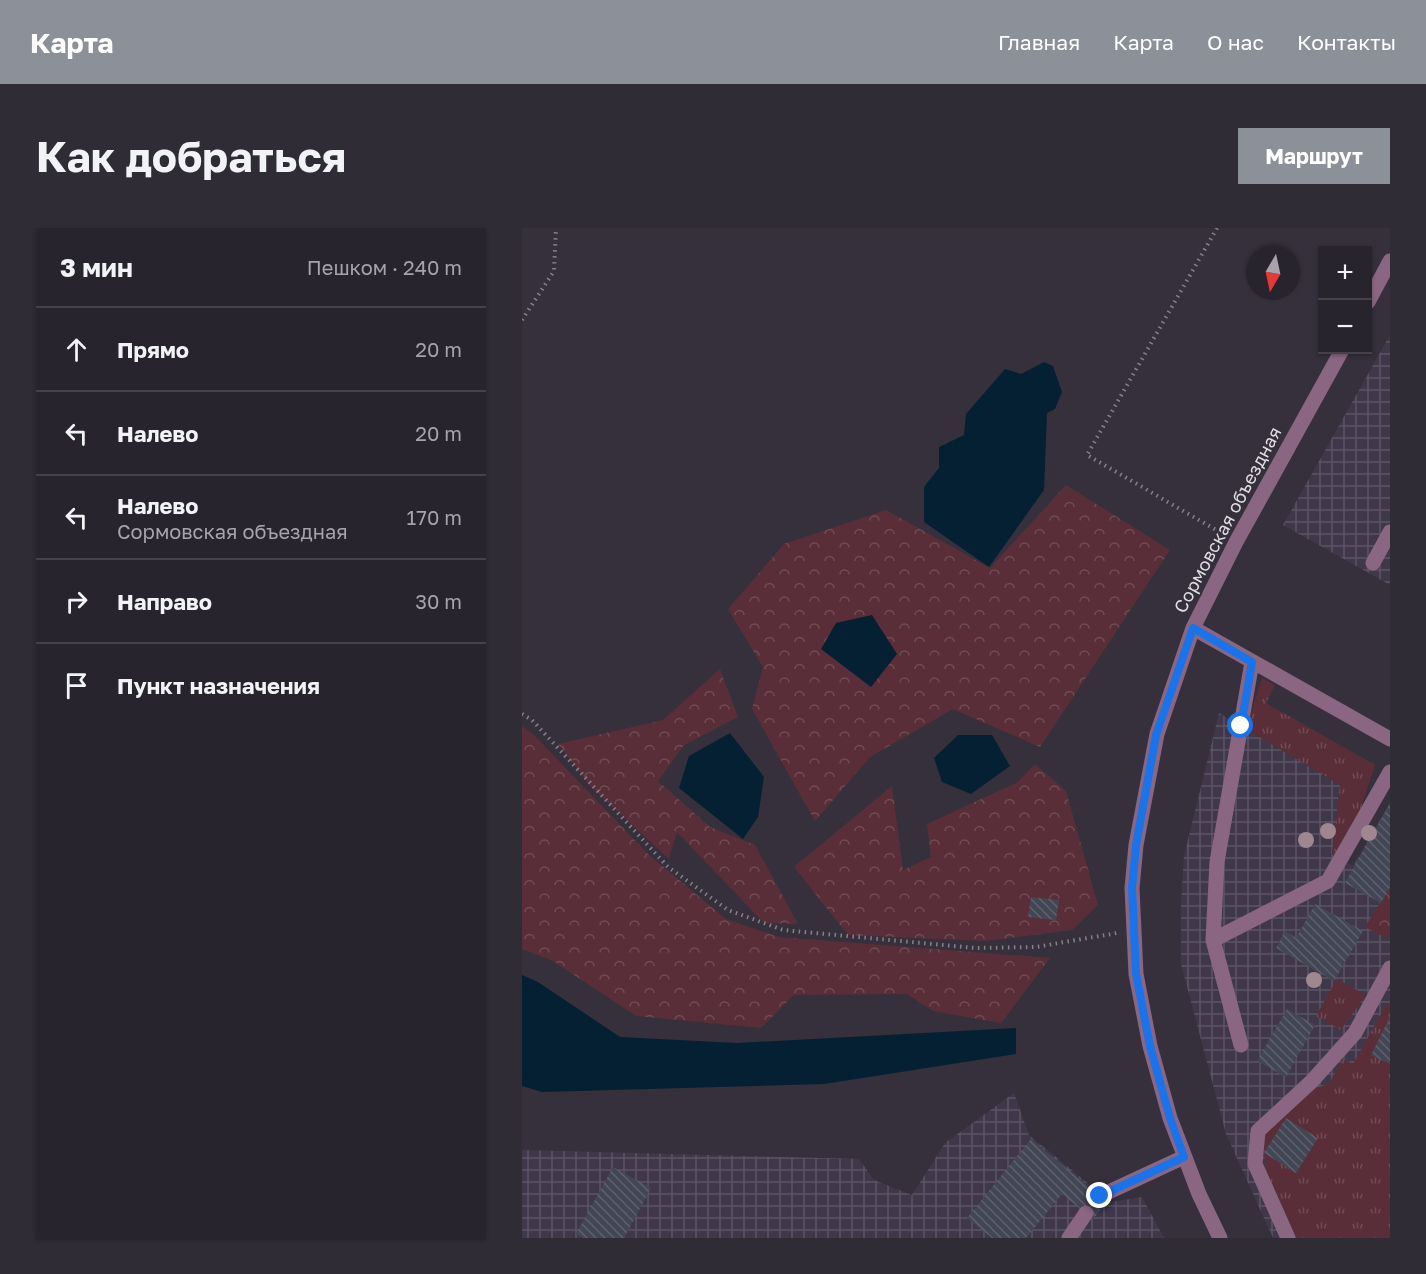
<!DOCTYPE html>
<html lang="ru">
<meta charset="utf-8">
<style>
:root{--surface:#28242d;--page:#302c35;--text:#f1f3f6;--muted:#a5a4aa;--line:#444149;--accent:#8c9099}
body{margin:0;font-family:"Golos Text",sans-serif;background:var(--page);color:var(--text)}
.controls{position:absolute;right:18px;top:18px;display:grid;overflow:hidden;border-radius:0px;box-shadow:0 2px 4px #0004}
.controls button{width:54px;height:54px;display:grid;place-items:center;padding:0;border:0;border-bottom:2px solid var(--line);background:var(--surface);color:var(--text);font:30px sans-serif}
.compass{position:absolute;left:724px;top:18px;width:54px;height:54px;border-radius:50%;background:var(--surface);box-shadow:0 2px 4px #0004;rotate:189deg}
.stop{position:absolute;width:18px;height:18px;margin:-14px;border:4px solid #1a73e8;border-radius:50%;background:#fff}
.stop.end{background:#1a73e8;border-color:#fff;box-shadow:0 2px 6px #0008}
.list{margin:0;padding:0;list-style:none}
h2{display:flex;justify-content:space-between;align-items:center;height:78px;margin:0;padding:0 24px;font-size:26px}
h2 small{font-size:20px;font-weight:400;color:var(--muted)}
.list li{display:grid;grid-template-columns:39px 1fr auto;gap:18px;align-items:center;box-sizing:border-box;height:84px;padding:0 24px;border-top:2px solid var(--line)}
.list b{display:block;font-size:22px;white-space:nowrap}
.list p{margin:0;font-size:20px;white-space:nowrap;color:var(--muted)}
.list em{font-size:20px;font-style:normal;color:var(--muted)}
.icon{flex:none;width:33px;height:33px;fill:none;stroke:currentColor;stroke-width:2;stroke-linecap:round;stroke-linejoin:round}
.map{position:relative;flex:none;width:868px;height:1010px;overflow:hidden;border-radius:0px}
header{display:flex;align-items:center;gap:36px;box-sizing:border-box;height:84px;padding:0 30px;background:var(--accent);color:#fff}
header strong{font-size:28px}
nav{display:flex;gap:33px;margin-inline-start:auto;font-size:21px}
.intro{display:flex;align-items:center;justify-content:space-between;box-sizing:border-box;height:144px;padding:0 36px}
h1{margin:0;font-size:42px}
.button{padding:15px 27px;border-radius:0px;background:var(--accent);color:#fff;font-size:21px;font-weight:700}
main{display:flex;gap:36px;padding:0 36px}
aside{flex:1;background:var(--surface);border-radius:0px;box-shadow:0 2px 4px #0004}
.map>svg:first-child{display:block}
.industrial{fill:url(#industrial-grid)}
.grass{fill:url(#grass-tufts)}
.forest{fill:url(#forest-crowns)}
.water{fill:#062033}
.building{fill:url(#building-back-hatch)}
.lines{fill:none;stroke-linecap:round;stroke-linejoin:round}
.path{stroke:#86818c;stroke-width:4;stroke-dasharray:1.5 4.5;stroke-linecap:butt}
.minor{stroke:#8b6683;stroke-width:15}
.tree{fill:#9f8791}
.route{stroke:#1a73e8;stroke-width:8}
.labels{text-anchor:middle;stroke-width:4.5;stroke-linejoin:round;paint-order:stroke}
.street-label{font-size:18px;fill:#dfdce4;stroke:#35303c}
</style>
<header>
<strong>Карта</strong>
<nav><a>Главная</a><a>Карта</a><a>О нас</a><a>Контакты</a></nav>
</header>
<div class="intro"><h1>Как добраться</h1><a class="button">Маршрут</a></div>
<main>
<aside>
<h2>3 мин<small>Пешком · 240 m</small></h2>
<ul class="list">
<li><svg class="icon" aria-label="ahead" viewBox="0 0 24 24"><path d="M12 20V5M6 11l6-6 6 6"/></svg><div><b>Прямо</b></div><em>20 m</em></li>
<li><svg class="icon" aria-label="left" viewBox="0 0 24 24"><path d="M17 20v-9H6M10 6l-5 5 5 5"/></svg><div><b>Налево</b></div><em>20 m</em></li>
<li><svg class="icon" aria-label="left" viewBox="0 0 24 24"><path d="M17 20v-9H6M10 6l-5 5 5 5"/></svg><div><b>Налево</b><p>Сормовская объездная</p></div><em>170 m</em></li>
<li><svg class="icon" aria-label="right" viewBox="0 0 24 24"><path d="M7 20v-9h11M14 6l5 5-5 5"/></svg><div><b>Направо</b></div><em>30 m</em></li>
<li><svg class="icon" aria-label="arrive" viewBox="0 0 24 24"><path d="M6 21V4h12l-3 4 3 4H6"/></svg><div><b>Пункт назначения</b></div></li>
</ul>
</aside>
<div class="map">
<svg width="868" height="1010" viewBox="0 0 868 1010">
<defs>
<pattern id="industrial-grid" width="8" height="8" patternUnits="userSpaceOnUse" patternTransform="scale(1.5)"><rect width="8" height="8" fill="#40384a"/><path d="M0 4h8M4 0v8" fill="none" stroke="#5b5464"/></pattern>
<pattern id="grass-tufts" width="24" height="20" patternUnits="userSpaceOnUse" patternTransform="scale(1.5)"><rect width="24" height="20" fill="#592e38"/><path d="M3 7l-1-3M5 7V3M7 7l1-3M15 17l-1-3M17 17v-4M19 17l1-3" fill="none" stroke="#704c55"/></pattern>
<pattern id="forest-crowns" width="20" height="18" patternUnits="userSpaceOnUse" patternTransform="scale(1.5)"><rect width="20" height="18" fill="#592e38"/><path d="M2 6a3 3 0 1 1 6 0M12 15a3 3 0 1 1 6 0" fill="none" stroke="#704c55"/></pattern>
<pattern id="building-back-hatch" width="6" height="6" patternUnits="userSpaceOnUse" patternTransform="scale(1.5)"><rect width="6" height="6" fill="#434755"/><path d="M-1 5l2 2M0 0l6 6M5-1l2 2" fill="none" stroke="#5e616d"/></pattern>
</defs>
<rect width="100%" height="100%" fill="#35303c"/>
<path class="industrial" d="M868,107V357L761,297Z
M697,485L818,557L810,626L831,638L868,575V1010H751L704,906L659,736V675L662,628Z
M492,865L507,907L589,974L620,969L642,1010H0V922L337,931L352,952L390,967L423,915Z"/>
<path class="grass" d="M740,450L753,457L744,475L853,537L835,592L814,629L810,626L818,557L724,501Z
M815,751L844,767L819,802L794,788Z
M865,775L868,777V1010H774L744,942L740,907L790,861L807,856L821,831L831,836Z"/>
<path class="forest" d="M544,257L648,322L518,519L431,481L348,529L293,593L230,481L241,439L206,381L262,316L364,282L468,340Z
M198,441L216,489L162,517L136,553L188,599L233,617L276,696L242,695L155,604L147,631L68,558L36,516L141,492Z
M0,498L13,508L127,627L204,691L257,709L528,730L479,795L411,783L385,766L272,767L239,800L114,788L31,733L0,721Z
M513,536L544,563L576,677L550,702L464,713L326,707L272,639L370,558L381,642L409,629L405,596L496,554Z
M868,659V707L862,709L843,699Z"/>
<path class="water" d="M522,134L531,138L540,164L533,181L525,185L522,262L467,339L402,294V259L417,240V219L442,207L444,186L483,141L499,146Z
M350,387L375,426L349,459L299,421L314,395Z
M208,505L242,549L236,589L221,611L157,560L167,528Z
M436,507H470L488,538L449,566L420,554L412,530Z
M0,747L16,754L98,809L215,815L494,800V826L302,856L20,864L0,858Z"/>
<path class="building" d="M868,575V659L859,675L823,655Z
M509,669L537,672L534,692L506,689Z
M793,676L841,703L812,753L754,720L763,703L774,710Z
M765,781L793,797L764,849L735,833Z
M868,789V836L849,827Z
M764,890L796,910L774,945L742,925Z
M509,911L585,974L571,991L540,966L504,1010H470L445,990Z
M91,939L129,960L102,1010H61L54,1006Z"/>
<g class="lines">
<path class="path" d="M695,0L565,227L701,306
M0,92L32,43L34,0
M0,486L10,492L146,639L206,682L261,702L453,720L514,719L595,705"/>
<path class="minor" d="M846,74L868,33
M851,335L868,304
M671,400L868,511
M691,712L806,653L868,544
M719,817L691,712L695,634L730,434
M578,968L662,929
M547,1010L564,985
M698,1010L677,966L648,890L628,818L614,746L610,660L614,617L635,506L671,400L714,314L820,122
M766,1010L733,936L736,903L790,853L833,805L868,740"/>
</g>
<g class="tree">
<circle cx="806" cy="603" r="8"/>
<circle cx="847" cy="605" r="8"/>
<circle cx="784" cy="612" r="8"/>
<circle cx="792" cy="752" r="8"/>
</g>
<g class="lines">
<path class="route" d="M578,968L662,929L648,890L628,818L614,746L610,660L614,617L634,507L671,400L730,434L719,498"/>
</g>
<g class="labels">
<g class="street-label">
<text transform="translate(706 292) rotate(-62)" y="6">Сормовская объездная</text>
</g>
</g>
</svg>
<div class="controls">
<button>+</button>
<button>−</button>
</div>
<svg class="compass" viewBox="-18 -18 36 36"><path d="M0-13l5 13h-10z" fill="#e53935"/><path d="M0 13l5-13h-10z" fill="#a5a4aa"/></svg>
<div class="stop" style="left:719px;top:498px"></div>
<div class="stop end" style="left:578px;top:968px"></div>
</div>
</main>
